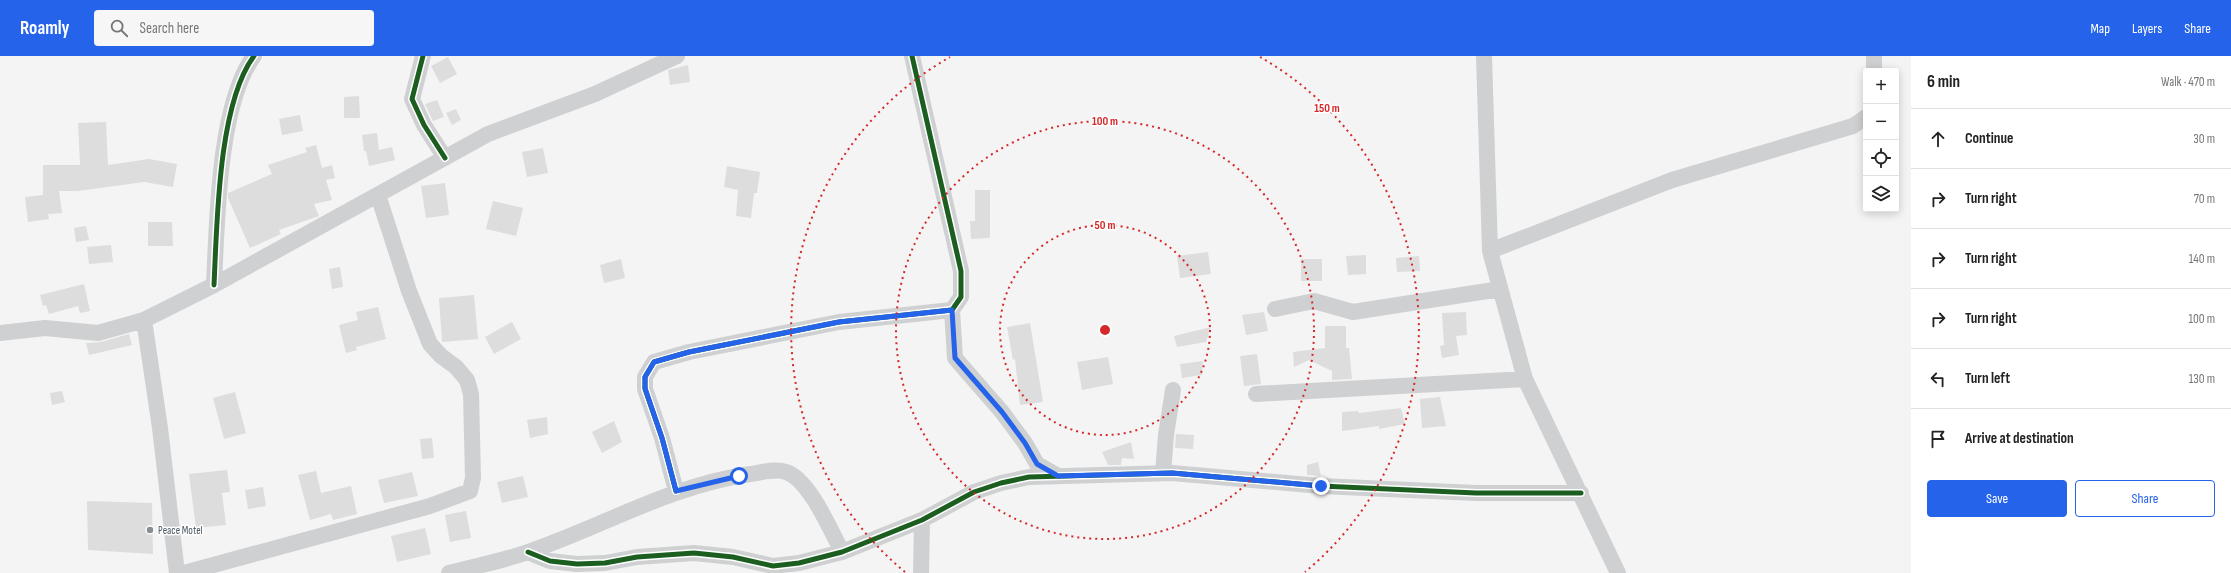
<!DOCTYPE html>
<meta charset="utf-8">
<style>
:root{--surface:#fff;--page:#f6f6f6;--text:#222;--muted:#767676;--line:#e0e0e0;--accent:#2563eb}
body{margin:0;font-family:"Sofia Sans Condensed",sans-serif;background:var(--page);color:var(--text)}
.controls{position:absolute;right:12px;top:12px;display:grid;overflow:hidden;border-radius:4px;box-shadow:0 2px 10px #0003}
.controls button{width:36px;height:36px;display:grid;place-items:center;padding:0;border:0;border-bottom:1px solid var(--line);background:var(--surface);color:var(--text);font:20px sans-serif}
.stop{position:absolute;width:12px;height:12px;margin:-9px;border:3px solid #2563eb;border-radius:50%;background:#fff}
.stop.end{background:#2563eb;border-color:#fff;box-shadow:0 1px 4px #0008}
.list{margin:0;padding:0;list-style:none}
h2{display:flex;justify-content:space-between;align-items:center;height:52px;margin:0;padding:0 16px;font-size:17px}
h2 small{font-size:13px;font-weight:400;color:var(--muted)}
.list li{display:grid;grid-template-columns:26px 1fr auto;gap:12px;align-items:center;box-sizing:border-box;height:60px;padding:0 16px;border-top:1px solid var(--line)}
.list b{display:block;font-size:15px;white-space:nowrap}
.list em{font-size:13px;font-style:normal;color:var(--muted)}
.actions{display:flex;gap:8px;padding:12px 16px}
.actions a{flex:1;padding:9px 0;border:1px solid var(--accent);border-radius:4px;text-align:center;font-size:14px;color:var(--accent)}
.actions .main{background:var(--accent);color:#fff}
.icon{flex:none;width:22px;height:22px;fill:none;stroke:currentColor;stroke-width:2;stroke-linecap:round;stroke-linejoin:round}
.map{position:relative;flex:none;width:1911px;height:517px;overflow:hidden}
header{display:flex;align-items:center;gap:24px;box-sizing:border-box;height:56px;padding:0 20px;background:var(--accent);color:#fff}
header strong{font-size:19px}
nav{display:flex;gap:22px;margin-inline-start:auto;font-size:14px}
.search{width:280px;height:36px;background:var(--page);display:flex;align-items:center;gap:10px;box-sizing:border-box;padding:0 14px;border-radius:4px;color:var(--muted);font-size:15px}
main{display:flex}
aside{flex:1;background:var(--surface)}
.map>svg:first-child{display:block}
.building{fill:#ddddde}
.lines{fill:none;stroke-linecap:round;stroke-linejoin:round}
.minor{stroke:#ced0d2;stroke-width:16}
.cycleway-casing{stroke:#fff;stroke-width:8}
.cycleway{stroke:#1b5e20;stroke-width:5}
.route{stroke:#2563eb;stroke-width:5}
.ring{fill:none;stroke:#d62828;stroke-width:2;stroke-dasharray:2 4}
.poi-dot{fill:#868d94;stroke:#fff;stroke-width:1.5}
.labels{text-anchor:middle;stroke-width:3;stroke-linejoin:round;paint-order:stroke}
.poi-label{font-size:11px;fill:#4a5661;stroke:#fff;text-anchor:start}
.centre{fill:#d62828;stroke:#fff;stroke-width:2}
.ring-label{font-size:12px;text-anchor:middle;font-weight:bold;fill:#d62828;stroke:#fff;stroke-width:3;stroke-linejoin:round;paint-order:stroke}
</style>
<header>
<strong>Roamly</strong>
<div class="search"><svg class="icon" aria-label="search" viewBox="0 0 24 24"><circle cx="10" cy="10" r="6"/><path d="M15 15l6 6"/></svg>Search here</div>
<nav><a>Map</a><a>Layers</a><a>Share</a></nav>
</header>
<main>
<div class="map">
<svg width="1911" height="517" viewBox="0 0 1911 517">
<rect width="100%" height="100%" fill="#f4f4f4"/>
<path class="building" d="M448,1L457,18L440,27L431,10Z
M688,9L690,26L670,29L668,14Z
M359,40L360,62H344V41Z
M437,44L444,61L433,65L425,48Z
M456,53L461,64L452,69L446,57Z
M300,59L303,75L282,79L279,63Z
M106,66L108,109L149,103L177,108L173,131L144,126L78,135H59L62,157L48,158L49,163L28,166L25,141L43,139V109H80L78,67Z
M377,77L379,94L392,91L395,104L369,110L366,95H364L362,79Z
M316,89L322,112L332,109L335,122L326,124L332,144L314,148L319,160L279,174L281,178L250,192L228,142V137L272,118L268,109L307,96L305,92Z
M543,92L548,117L527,121L522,96Z
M727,110L760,116L757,137H754L751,162L736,160L738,134L724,131Z
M445,127L449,159L426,162L421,130Z
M975,134H990V182L971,183L970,165H975Z
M493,145L523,152L516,180L486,173Z
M148,166H172L173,190H148Z
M86,170L89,184L76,186L74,172Z
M111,189L113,206L89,208L87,191Z
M1208,196L1211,218L1180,222L1177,200Z
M1366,199V218L1348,219L1346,200Z
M1419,200L1420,215L1397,216L1396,202Z
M621,203L625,222L604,227L600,209Z
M1301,203H1322V225H1301Z
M340,211L343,231L332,233L329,213Z
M84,228L90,255L80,257L78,250L49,258L46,249L43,250L40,239Z
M474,239L478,283L442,286L439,242Z
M378,251L386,283L356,291L357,294L346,297L339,269L358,264L356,256Z
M1264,256L1268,275L1246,279L1242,259Z
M1466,256L1467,279L1456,280L1459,299L1442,302L1440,290L1444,289L1442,257Z
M512,266L521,283L494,298L485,281Z
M1030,267L1043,346L1020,349L1015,303L1013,304L1007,271Z
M1325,270H1346V292H1349L1352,323L1332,324V315L1309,304L1294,311L1293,296L1325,292Z
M1211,271L1206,286L1177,291L1174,280Z
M129,278L132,289L89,299L86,287L101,286Z
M1257,298L1261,328L1244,330L1240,300Z
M1108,301L1113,328L1082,334L1077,306Z
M1203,305L1202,319L1182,322L1180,308Z
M62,335L65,346L52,349L50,337Z
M235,336L246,377L224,383L213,342Z
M1440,341L1446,370L1422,372L1420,343Z
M1401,352L1405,368L1379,373V370L1342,375V356L1358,355L1359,357Z
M547,361L548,378L530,382L527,364Z
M614,365L622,386L602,397L592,376Z
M1176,378L1194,379L1193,393L1175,392Z
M432,382L434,402L422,403L420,383Z
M1131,386L1134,403L1122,402L1121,409H1108L1102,396Z
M1318,406L1321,420L1307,419V409Z
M227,414L230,436L222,437L226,469L196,472L189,418Z
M316,415L321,437L351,430L357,458L333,464L331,458L310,464L298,419Z
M412,416L418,440L384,447L378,424Z
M523,420L528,441L502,447L497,426Z
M263,431L266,450L248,453L245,434Z
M87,445L152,447L153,498L88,494Z
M466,455L471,482L450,486L445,459Z
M425,472L431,498L397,506L391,480Z"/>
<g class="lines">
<path class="minor" d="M423,0L412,43L424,69L445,102
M912,0L961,215V241L952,254L955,302L1002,356L1025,387L1037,408L1058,420
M1484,0L1490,195L1525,323L1618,517
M1874,0V15
M1490,195L1672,124L1853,70L1866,61
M214,229C217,168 218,48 254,0
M1275,253L1314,245L1353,256L1500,233
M144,264L160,372L177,517
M0,277L45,272L98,277L144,264L214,229L488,78L595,38L677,0
M1256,338L1525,323
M1163,417L1166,379L1173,334
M676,435L662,382L645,333V321L654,306L689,296L839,266L952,254
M528,496L550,505L577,508L605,507L637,501L694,497L733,501L773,510L799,507L842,496L922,464L974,436L1001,427L1029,421L1172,417L1321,430L1476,437H1581
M184,517L430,450L470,435L473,422L471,338L467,324L456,311L441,300L430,288L409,235L378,139
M449,517C475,510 503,505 528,496C604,470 669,430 750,418C760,417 775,412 786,416C809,423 831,475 842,496
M921,517L922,464"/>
<defs>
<path id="cycleway" d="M423,0L412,43L424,69L445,102
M214,229C217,168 218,48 254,0
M676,435L662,382L645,333V321L654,306L689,296L839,266L952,254L961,241V215L912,0
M528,496L550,505L577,508L605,507L637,501L694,497L733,501L773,510L799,507L842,496L922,464L974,436L1001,427L1029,421L1172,417L1321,430L1476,437H1581"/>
</defs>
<use href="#cycleway" class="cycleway-casing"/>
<use href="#cycleway" class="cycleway"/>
</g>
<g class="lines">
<path class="route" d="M739,420L676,435L662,382L645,332V321L654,306L689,296L839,266L952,254L955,302L1002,356L1025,387L1037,408L1058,420L1172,417L1321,430"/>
</g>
<g class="ring">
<circle cx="1105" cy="274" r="105"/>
<circle cx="1105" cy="274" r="209"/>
<path d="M905 516A314 314 0 0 1 950 1M1260 1A314 314 0 0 1 1305 516"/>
</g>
<circle class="poi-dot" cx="150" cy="474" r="4"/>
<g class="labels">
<g class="poi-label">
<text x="158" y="478">Peace Motel</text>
</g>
</g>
<circle cx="1105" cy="274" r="6" class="centre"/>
<g class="ring-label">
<text x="1327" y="56">150 m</text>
<text x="1105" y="69">100 m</text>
<text x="1105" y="173">50 m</text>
</g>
</svg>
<div class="controls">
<button>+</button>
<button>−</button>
<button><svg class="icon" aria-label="locate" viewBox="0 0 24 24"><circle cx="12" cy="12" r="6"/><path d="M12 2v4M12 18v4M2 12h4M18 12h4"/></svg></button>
<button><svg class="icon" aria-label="layers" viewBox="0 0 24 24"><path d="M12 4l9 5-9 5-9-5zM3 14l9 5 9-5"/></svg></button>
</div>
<div class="stop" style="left:739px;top:420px"></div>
<div class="stop end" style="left:1321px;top:430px"></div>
</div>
<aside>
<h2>6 min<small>Walk · 470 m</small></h2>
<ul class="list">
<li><svg class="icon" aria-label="ahead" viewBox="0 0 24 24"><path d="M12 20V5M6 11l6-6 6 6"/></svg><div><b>Continue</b></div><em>30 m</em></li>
<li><svg class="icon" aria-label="right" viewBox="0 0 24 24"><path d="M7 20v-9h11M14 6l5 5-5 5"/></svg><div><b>Turn right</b></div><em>70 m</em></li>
<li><svg class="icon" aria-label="right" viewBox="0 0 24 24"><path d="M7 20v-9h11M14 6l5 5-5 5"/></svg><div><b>Turn right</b></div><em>140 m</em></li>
<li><svg class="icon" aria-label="right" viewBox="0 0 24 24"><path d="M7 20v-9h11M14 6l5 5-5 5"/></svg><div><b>Turn right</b></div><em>100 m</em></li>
<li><svg class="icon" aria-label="left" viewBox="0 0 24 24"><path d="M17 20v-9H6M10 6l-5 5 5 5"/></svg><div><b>Turn left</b></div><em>130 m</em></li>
<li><svg class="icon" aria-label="arrive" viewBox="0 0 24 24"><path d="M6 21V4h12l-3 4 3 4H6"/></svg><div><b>Arrive at destination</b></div></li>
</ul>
<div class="actions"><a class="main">Save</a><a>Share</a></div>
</aside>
</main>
